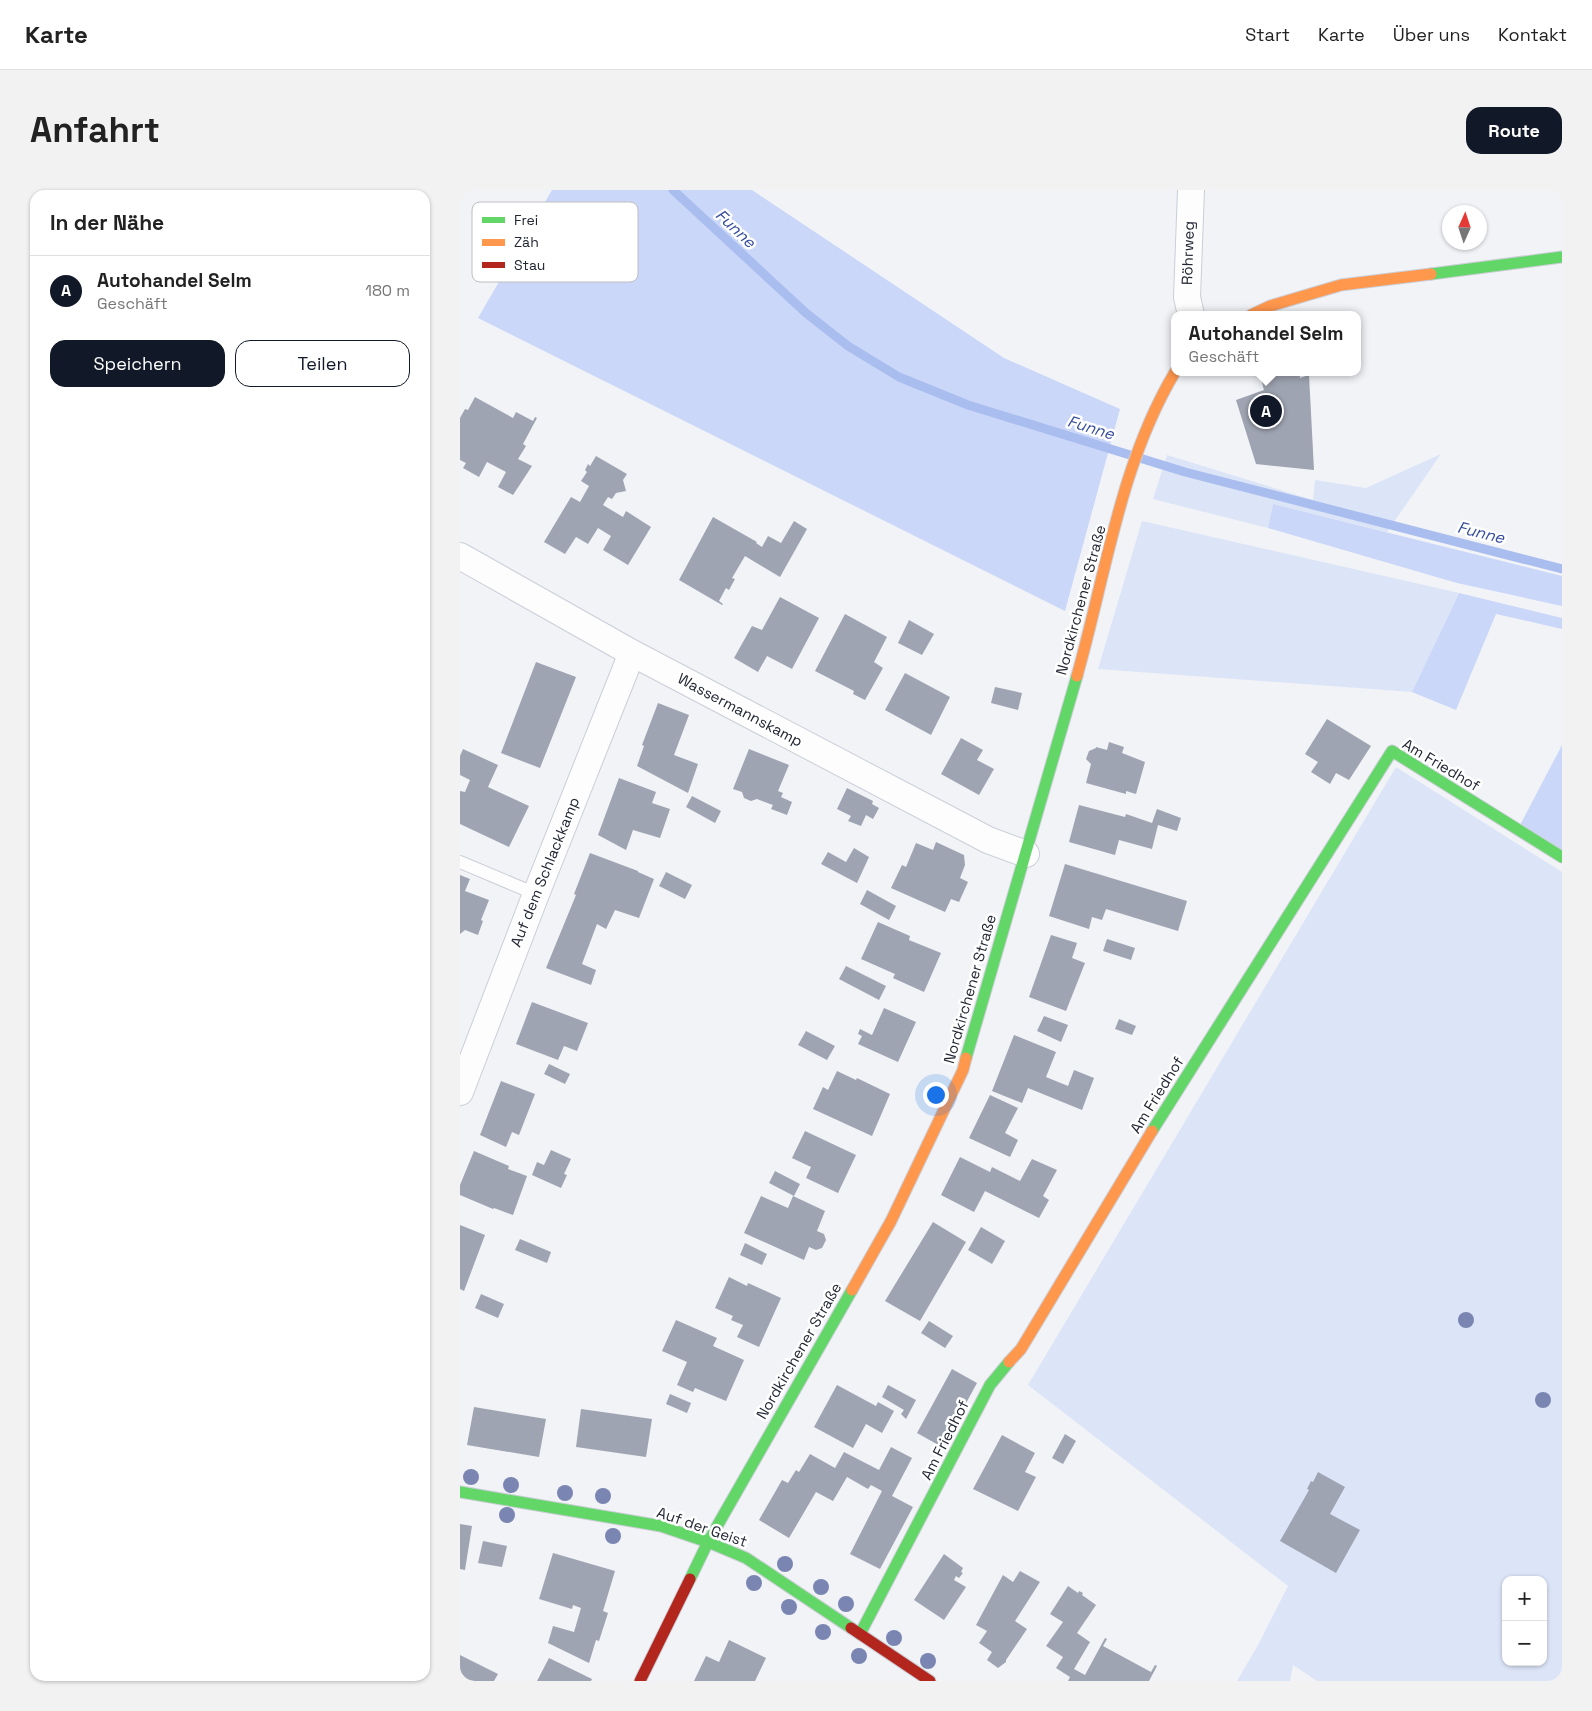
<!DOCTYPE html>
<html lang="de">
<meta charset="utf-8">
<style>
:root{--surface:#fff;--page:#f2f2f2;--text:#222;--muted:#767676;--line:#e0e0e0;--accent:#111827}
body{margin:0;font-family:"Space Grotesk",sans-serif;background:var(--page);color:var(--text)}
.controls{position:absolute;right:15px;bottom:15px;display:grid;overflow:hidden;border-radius:10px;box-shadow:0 1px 4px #0004}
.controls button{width:45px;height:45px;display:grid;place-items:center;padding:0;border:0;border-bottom:1px solid var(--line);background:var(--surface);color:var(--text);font:25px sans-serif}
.compass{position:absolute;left:982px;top:15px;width:45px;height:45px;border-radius:50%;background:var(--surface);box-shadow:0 1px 4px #0004;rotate:3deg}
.you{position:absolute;left:475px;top:904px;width:18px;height:18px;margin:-12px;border:4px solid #fff;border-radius:50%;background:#1a73e8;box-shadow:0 0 0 8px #1a73e833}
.badge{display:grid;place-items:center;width:32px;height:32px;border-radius:50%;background:var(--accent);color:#fff;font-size:16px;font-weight:700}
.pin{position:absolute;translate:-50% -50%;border:2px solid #fff;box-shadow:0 1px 5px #0006}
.popup{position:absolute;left:711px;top:121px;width:190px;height:65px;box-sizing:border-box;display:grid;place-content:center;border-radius:10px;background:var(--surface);filter:drop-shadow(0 1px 4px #0005);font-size:16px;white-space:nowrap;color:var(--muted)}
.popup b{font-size:19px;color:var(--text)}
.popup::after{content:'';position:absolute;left:50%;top:100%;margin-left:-10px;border:10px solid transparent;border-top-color:var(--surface)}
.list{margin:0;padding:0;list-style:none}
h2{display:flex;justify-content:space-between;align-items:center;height:65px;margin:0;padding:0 20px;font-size:21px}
h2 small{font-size:16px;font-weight:400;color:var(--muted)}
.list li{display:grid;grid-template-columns:32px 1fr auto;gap:15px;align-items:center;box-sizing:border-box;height:70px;padding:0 20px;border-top:1px solid var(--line)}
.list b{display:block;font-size:19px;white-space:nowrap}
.list p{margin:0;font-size:16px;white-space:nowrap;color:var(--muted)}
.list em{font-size:16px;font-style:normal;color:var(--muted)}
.actions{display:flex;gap:10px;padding:15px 20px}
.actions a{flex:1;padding:11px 0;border:1px solid var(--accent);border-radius:15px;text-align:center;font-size:18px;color:var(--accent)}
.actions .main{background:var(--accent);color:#fff}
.map{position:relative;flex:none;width:1102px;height:1491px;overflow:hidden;border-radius:15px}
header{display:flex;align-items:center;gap:30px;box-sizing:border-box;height:70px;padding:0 25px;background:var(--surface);border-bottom:1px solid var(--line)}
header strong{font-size:24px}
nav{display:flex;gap:28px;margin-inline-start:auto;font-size:18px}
.intro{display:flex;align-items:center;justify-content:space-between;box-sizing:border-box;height:120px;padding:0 30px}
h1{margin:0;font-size:35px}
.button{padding:12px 22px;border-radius:15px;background:var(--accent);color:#fff;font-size:18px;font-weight:700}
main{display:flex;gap:30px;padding:0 30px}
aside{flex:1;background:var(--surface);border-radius:15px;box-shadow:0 1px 4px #0004}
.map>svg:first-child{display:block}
.green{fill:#dce4f7;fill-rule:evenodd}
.forest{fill:#cad7f8}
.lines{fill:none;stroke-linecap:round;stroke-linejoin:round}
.stream{stroke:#aabdef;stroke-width:9}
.building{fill:#9fa4b2}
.lane-casing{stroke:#cbced7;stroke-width:14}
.street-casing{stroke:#cbced7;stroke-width:28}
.fast-casing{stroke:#cbced7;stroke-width:13}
.slow-casing{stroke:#cbced7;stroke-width:13}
.jam-casing{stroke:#cbced7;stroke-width:13}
.lane{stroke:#fdfdfe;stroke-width:12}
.street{stroke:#fdfdfe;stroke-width:26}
.fast{stroke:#63d668;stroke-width:11}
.slow{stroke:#ff974d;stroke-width:11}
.jam{stroke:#b3261e;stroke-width:11}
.tree{fill:#7a85b2}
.labels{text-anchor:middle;stroke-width:5;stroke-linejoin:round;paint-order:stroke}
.street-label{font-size:15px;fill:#222733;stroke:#fff}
.water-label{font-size:16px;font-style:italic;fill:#344c9d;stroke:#fff}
.key{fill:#fff;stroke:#bdbec2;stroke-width:1}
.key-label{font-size:14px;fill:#222733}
</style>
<header>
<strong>Karte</strong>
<nav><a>Start</a><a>Karte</a><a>Über uns</a><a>Kontakt</a></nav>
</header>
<div class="intro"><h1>Anfahrt</h1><a class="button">Route</a></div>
<main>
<aside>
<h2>In der Nähe<small></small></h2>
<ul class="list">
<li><span class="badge">A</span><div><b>Autohandel Selm</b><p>Geschäft</p></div><em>180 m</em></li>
</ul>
<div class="actions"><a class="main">Speichern</a><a>Teilen</a></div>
</aside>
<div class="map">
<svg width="1102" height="1491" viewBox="0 0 1102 1491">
<rect width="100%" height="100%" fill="#f1f3f7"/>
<path class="green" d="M981,264L927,342L813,314L808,338L693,309L707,265L853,310L855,290L906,298Z
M682,331L999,403L952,502L638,479Z
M936,577L1102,682V1491H857L833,1475L830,1491H777L798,1455L828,1396L568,1195ZM1046,1390H1083V1472H1046Z"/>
<path class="forest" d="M92,0H292L544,168L660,219L605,421L18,128Z
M813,314L1102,386V416L997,393L808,338Z
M999,403L1102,428V439L1036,424L996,520L952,502Z
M1102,555V668L1058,639Z"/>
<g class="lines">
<path class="stream" d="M213,0L346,123L388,156L439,187L508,215L725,282L1102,379"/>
</g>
<path class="building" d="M799,182H839L840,188L849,185L854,280L796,274L776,210L804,200Z
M15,207L53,228L56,222L73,231L75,227L77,228L63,254L66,256L58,269L72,276L53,305L38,297L46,282L27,272L19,287L3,278L6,273L0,270V228L5,219L8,220Z
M136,266L167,284L163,290L166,301L156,303L152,309L148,307L143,315L163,327L166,321L191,337L168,375L143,360L151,346L138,338L128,354L116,347L105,364L84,352L111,307L120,312L129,296L121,291L127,282L125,280L128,274L130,276Z
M253,327L297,352L296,353L302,357L308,346L321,353L334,331L347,339L320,387L285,366L272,388L275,389L269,400L266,398L259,411L263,414L262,415L219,390Z
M320,407L359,428L332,479L307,466L298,482L274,468L292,436L302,440Z
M385,424L427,447L414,472L423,478L405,510L393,504L394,501L355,481Z
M449,430L474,444L462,465L438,453Z
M76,472L116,487L80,578L41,563Z
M445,483L490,507L471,545L425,520Z
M535,497L562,503L558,520L531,513Z
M198,513L229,525L214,565L238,574L228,603L177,576L184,556L182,555Z
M867,529L911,556L889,590L876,583L870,594L851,582L858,572L845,564Z
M501,548L523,560L517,570L534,579L519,605L481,584Z
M649,552L664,557L662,563L685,572L676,604L666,601V604L626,593L631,574L626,569L629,561L636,558V557L647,560Z
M3,559L38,575L28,597L69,616L49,657L0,634V601L5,602L10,590L0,585V566Z
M289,559L329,575L318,601L323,603L321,607L332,612L327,625L311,619L313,615L297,609L291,611L284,608L282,602L273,599Z
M159,588L196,602L192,613L210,619L200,648L173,640L166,660L138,645Z
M387,598L413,611L412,614L419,618L413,629L406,625L401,636L388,631L391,626L377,619Z
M232,606L261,621L255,633L226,617Z
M619,615L665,627L666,624L692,633L697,619L721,628L717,641L698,635L692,659L659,650L655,665L609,652Z
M476,652L504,665L505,675L500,688L508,692L499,712L491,709L485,722L431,698L442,675L446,677L456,653L473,660Z
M394,658L409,667L397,693L361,674L368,662L386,672Z
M130,663L178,681V682L194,689L179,728L155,720L146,739L137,734L122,774L136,780L131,795L86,778L116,705L114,704Z
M605,674L727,711L718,741L646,719L642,730L632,727L629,739L589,726Z
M206,682L232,695L225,709L199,696Z
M0,685L10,689L5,701L29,710L21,730L23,731L18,745L5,740L0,744Z
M407,700L436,716L429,730L400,714Z
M418,732L450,746L449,750L481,763L464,802L433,788L435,784L401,769Z
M591,745L617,753L612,768L625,773L606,821L569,807Z
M647,749L675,758L671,770L643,761Z
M386,776L426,796L419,810L379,789Z
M72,812L128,833L117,861L104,856L98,870L56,854Z
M424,818L456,832L438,872L398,854L402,846L398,844L400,839L412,845Z
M584,826L608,835L601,852L577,841Z
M659,829L676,836L672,845L655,839Z
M346,841L375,856L367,870L338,855Z
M554,845L596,862L586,887L608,896L614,880L634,888L622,920L568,898L562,913L532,901Z
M89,874L110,884L105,894L84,884Z
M377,881L396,890L397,888L399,889L430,904L412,946L353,919L363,897L368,900Z
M41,891L75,904L59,945L52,942L46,957L20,945Z
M530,905L558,918L545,943L558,950L550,967L509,948Z
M345,941L396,965L378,1003L346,988L351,977L332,968Z
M91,960L111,969L104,984L107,985L101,998L72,985L77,972L84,975Z
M14,961L49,976L48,979L67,986L53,1025L34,1018L33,1019L0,1005V995Z
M500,967L530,982L532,977L560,991L572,969L597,980L583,1006L589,1010L579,1028L525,1001L514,1022L481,1005Z
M315,981L340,994L334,1006L309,993Z
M301,1006L328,1018L333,1006L365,1021L357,1041L364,1044L366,1050L362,1058L356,1060L349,1057L344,1070L284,1043Z
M473,1032L506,1052L460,1131L425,1111Z
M0,1035L25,1045L4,1101L0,1099Z
M521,1037L545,1051L532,1074L508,1060Z
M60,1049L91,1062L87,1073L55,1060Z
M285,1053L307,1064L302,1075L280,1065Z
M269,1087L287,1096L288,1093L321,1108L299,1157L277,1147L283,1135L271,1130L273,1126L255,1118Z
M21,1104L44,1114L38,1128L15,1118Z
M216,1130L257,1148L253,1156L284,1170L266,1211L235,1198L233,1202L217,1195L227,1172L202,1161Z
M469,1131L493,1146L485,1158L461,1143Z
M492,1179L517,1193L482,1257L457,1243Z
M377,1195L416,1216L418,1212L434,1221L422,1243L406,1234L393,1258L354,1237Z
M428,1195L456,1210L446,1229L441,1224L444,1220L422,1207Z
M210,1204L231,1213L227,1223L206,1214Z
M14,1217L86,1229L79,1267L7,1255Z
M121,1219L192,1229L186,1267L116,1257Z
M605,1244L616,1251L603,1274L592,1268Z
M542,1245L575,1263L565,1282L576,1287L558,1321L513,1299Z
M431,1257L452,1268L432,1306L453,1317L420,1379L390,1364L422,1301L411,1295L408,1299L387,1287L373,1311L356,1302L329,1348L299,1330L322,1290L328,1293L336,1280L339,1282L350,1264L375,1278L384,1262L419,1280Z
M858,1282L885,1297L870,1324L900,1340L876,1383L820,1351L849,1300L847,1299L851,1291L853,1292Z
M0,1334L12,1336L5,1380L0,1379Z
M23,1351L47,1356L42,1377L18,1373Z
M93,1363L155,1381L143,1421L148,1423L139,1451L136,1450L129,1473L88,1453L93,1436L114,1442L121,1418L113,1415L112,1419L79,1409Z
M484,1364L503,1378L501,1382L503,1383L499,1388L496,1386L494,1390L506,1397L484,1430L454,1410Z
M560,1381L580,1392L555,1431L567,1439L546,1470V1472L538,1478L527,1470L532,1462L519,1453L527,1441L516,1435L543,1385L553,1392Z
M608,1396L618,1403L619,1401L623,1403L622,1405L636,1415L617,1443L630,1452L614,1479L625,1485L645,1448L647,1449L643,1456L691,1482L695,1475L697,1476L689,1491H608L610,1487L596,1478L603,1467L586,1456L603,1432L590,1424Z
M269,1450L306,1468L295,1491H234L246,1466L259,1472Z
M0,1465L38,1484L34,1491H0Z
M89,1468L132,1489L131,1491H77Z"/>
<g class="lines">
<defs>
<path id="lane" d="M0,672L76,704"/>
<path id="street" d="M731,125L727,107L731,0
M0,366L172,463L528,650L566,664
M0,902L76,704L172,463"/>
<path id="fast" d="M971,84L1102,67
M506,868L617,486
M692,941L932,561L1102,667
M0,1302L201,1336L248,1352L286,1368L391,1438
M230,1389L248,1352L392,1100
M400,1444L530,1195L549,1172"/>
<path id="slow" d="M791,125L810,116L881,95L971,84
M617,486C646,384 660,274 715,182
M392,1100L431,1031L503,880L506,868
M549,1172L561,1159L692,941"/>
<path id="jam" d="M391,1438L470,1491
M180,1491L230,1389"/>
</defs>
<use href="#lane" class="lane-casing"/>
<use href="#street" class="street-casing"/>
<use href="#fast" class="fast-casing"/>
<use href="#slow" class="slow-casing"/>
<use href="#jam" class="jam-casing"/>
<use href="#lane" class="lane"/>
<use href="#street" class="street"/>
<use href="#fast" class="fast"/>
<use href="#slow" class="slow"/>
<use href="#jam" class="jam"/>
</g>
<g class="tree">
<circle cx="1006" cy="1130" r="8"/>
<circle cx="1083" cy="1210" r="8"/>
<circle cx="11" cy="1287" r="8"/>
<circle cx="51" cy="1295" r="8"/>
<circle cx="105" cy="1303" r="8"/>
<circle cx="143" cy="1306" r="8"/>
<circle cx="47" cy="1325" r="8"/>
<circle cx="153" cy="1346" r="8"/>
<circle cx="325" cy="1374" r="8"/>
<circle cx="294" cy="1393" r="8"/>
<circle cx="361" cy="1397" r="8"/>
<circle cx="386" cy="1414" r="8"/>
<circle cx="329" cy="1417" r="8"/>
<circle cx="363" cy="1442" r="8"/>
<circle cx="434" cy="1448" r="8"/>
<circle cx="399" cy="1466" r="8"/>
<circle cx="468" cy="1471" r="8"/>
</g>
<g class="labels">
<g class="street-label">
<text transform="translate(728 63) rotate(-88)" y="5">Röhrweg</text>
<text transform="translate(621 410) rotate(-75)" y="5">Nordkirchener Straße</text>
<text transform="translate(280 520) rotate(28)" y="5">Wassermannskamp</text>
<text transform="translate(981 575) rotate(31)" y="5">Am Friedhof</text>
<text transform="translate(85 682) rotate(-68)" y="5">Auf dem Schlackkamp</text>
<text transform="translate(510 799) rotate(-74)" y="5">Nordkirchener Straße</text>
<text transform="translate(697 905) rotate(-58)" y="5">Am Friedhof</text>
<text transform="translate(339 1161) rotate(-60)" y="5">Nordkirchener Straße</text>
<text transform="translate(485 1250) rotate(-63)" y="5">Am Friedhof</text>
<text transform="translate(242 1337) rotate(19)" y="5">Auf der Geist</text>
</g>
<g class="water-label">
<text transform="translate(276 38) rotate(43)" y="6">Funne</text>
<text transform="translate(631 237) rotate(17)" y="6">Funne</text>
<text transform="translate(1021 342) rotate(14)" y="6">Funne</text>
</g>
</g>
<rect x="12" y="12" width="166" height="80" rx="8" class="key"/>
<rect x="22" y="27" width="23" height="6" fill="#63d668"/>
<rect x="22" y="49" width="23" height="7" fill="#ff974d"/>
<rect x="22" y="72" width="23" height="6" fill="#b3261e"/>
<g class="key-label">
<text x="54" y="35">Frei</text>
<text x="54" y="57">Zäh</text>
<text x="54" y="80">Stau</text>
</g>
</svg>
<div class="controls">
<button>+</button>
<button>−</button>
</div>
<svg class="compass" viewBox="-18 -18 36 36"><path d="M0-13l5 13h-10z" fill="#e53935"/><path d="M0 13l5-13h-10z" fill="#767676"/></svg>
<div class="you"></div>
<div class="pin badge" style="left:806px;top:221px">A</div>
<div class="popup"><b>Autohandel Selm</b>Geschäft</div>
</div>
</main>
